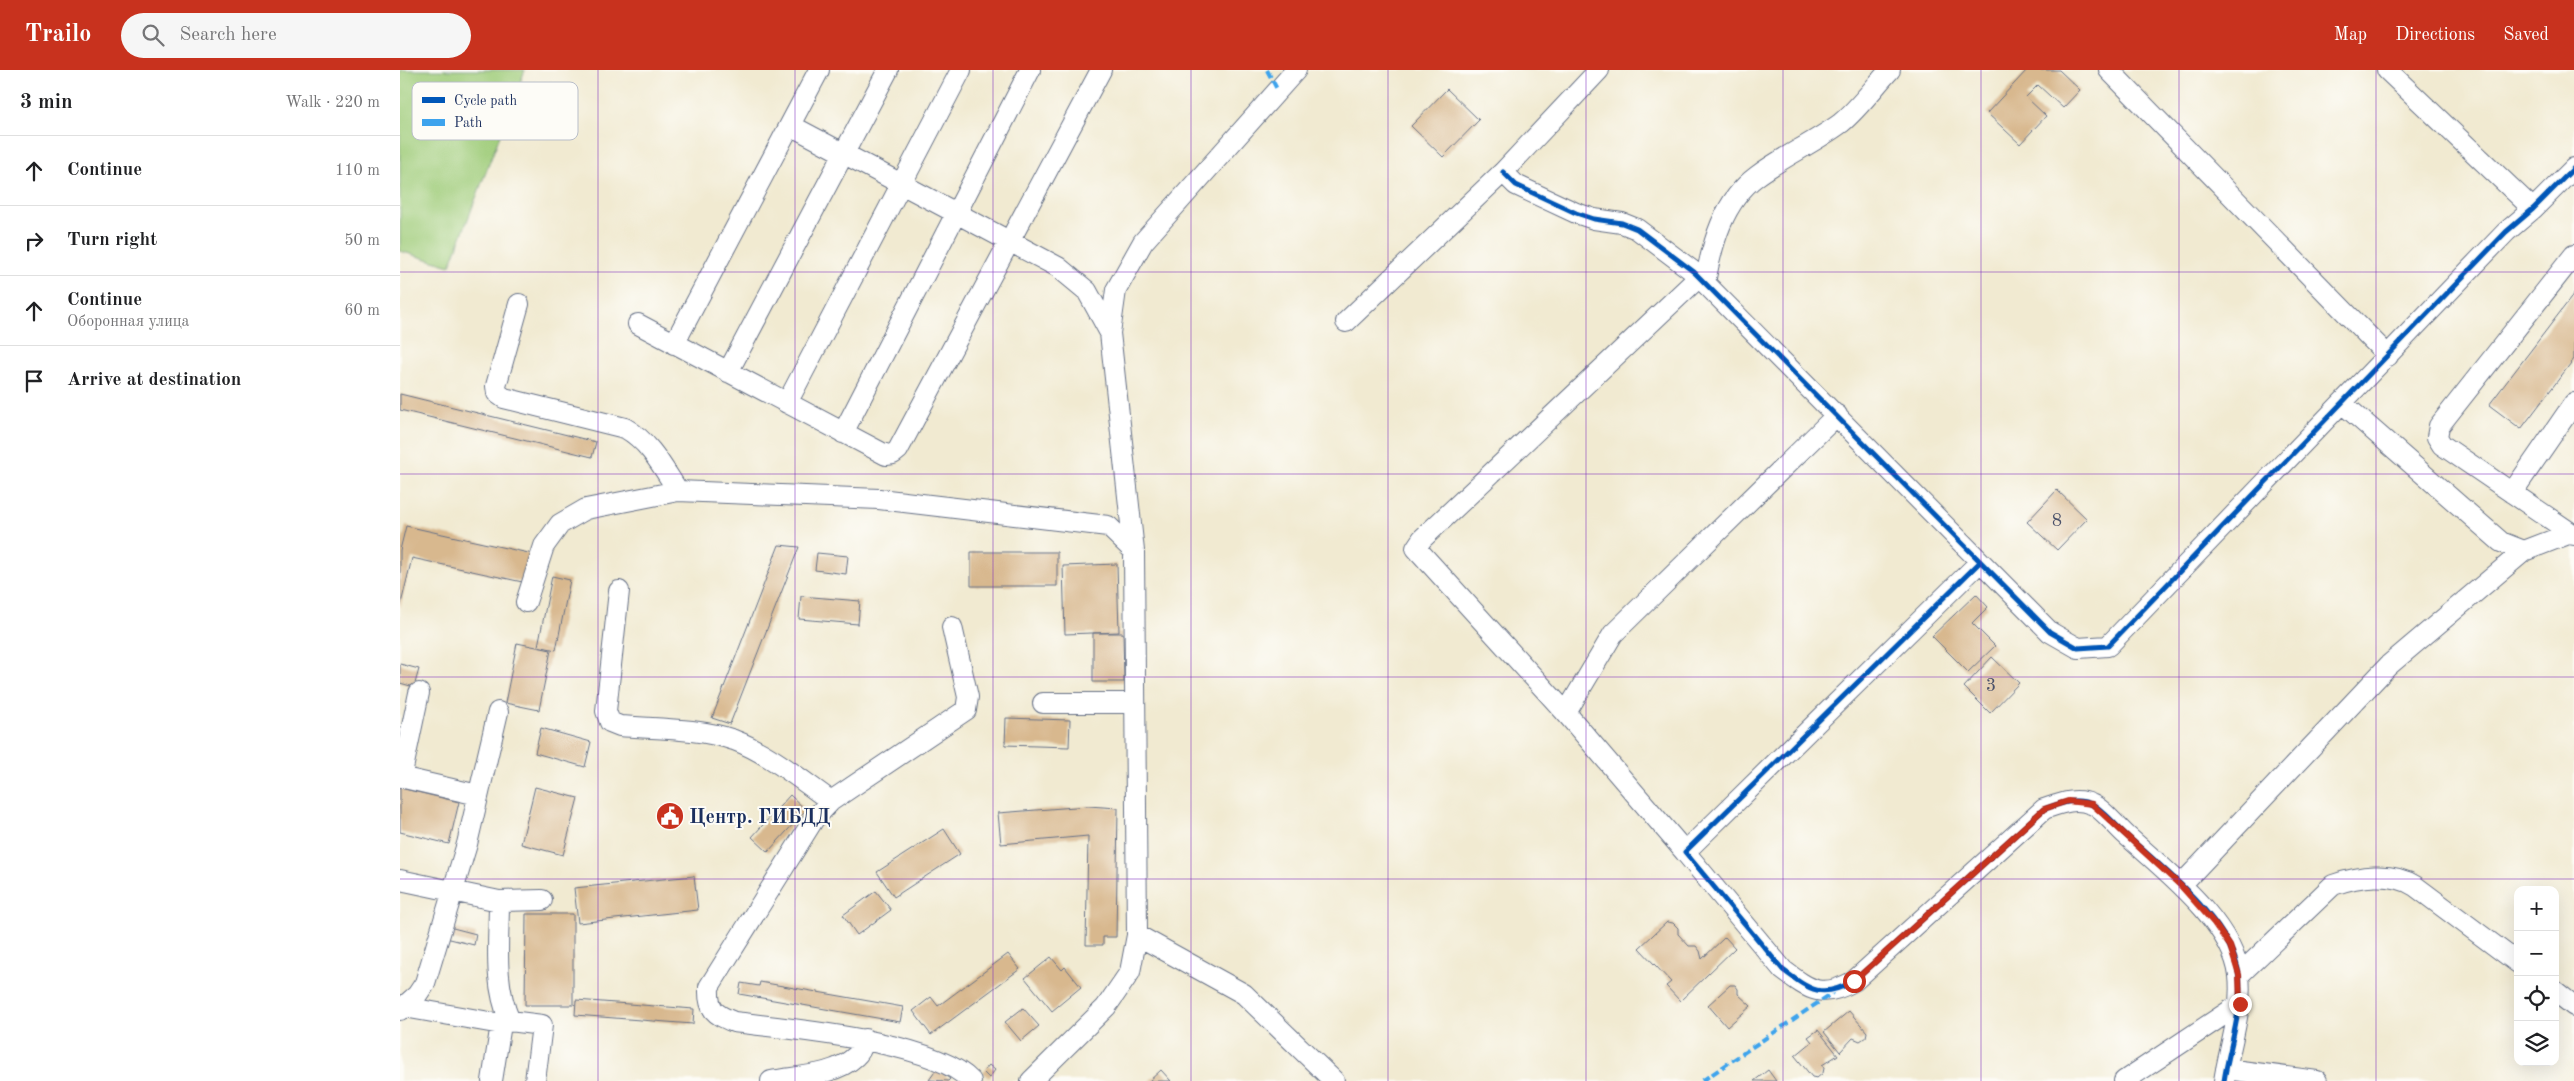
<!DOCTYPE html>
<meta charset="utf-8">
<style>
:root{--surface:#fff;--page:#f6f6f6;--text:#202124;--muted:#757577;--line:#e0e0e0;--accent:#c8321e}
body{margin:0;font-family:"Old Standard TT",serif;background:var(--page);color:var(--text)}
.controls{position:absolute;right:15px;bottom:15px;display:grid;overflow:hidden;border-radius:10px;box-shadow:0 5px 20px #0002}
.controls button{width:45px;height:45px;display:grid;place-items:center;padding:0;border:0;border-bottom:1px solid var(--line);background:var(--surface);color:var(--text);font:25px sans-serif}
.stop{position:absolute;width:15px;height:15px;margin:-11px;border:4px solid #c8321e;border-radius:50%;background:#fff}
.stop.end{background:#c8321e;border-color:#fff;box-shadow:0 1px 5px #0008}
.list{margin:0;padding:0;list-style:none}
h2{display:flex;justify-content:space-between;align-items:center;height:65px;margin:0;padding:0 20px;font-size:21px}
h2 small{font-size:16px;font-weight:400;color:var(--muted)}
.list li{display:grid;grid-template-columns:32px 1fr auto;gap:15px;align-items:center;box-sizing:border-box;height:70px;padding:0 20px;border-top:1px solid var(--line)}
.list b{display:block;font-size:19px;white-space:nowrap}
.list p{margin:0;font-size:16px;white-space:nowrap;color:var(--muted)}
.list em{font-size:16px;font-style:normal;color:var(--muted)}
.icon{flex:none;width:28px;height:28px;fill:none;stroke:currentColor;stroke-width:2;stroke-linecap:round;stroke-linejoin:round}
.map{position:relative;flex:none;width:2174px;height:1011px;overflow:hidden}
header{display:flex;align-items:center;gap:30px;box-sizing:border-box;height:70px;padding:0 25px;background:var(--accent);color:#fff}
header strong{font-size:24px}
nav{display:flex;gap:28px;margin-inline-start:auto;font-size:18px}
.search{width:350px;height:45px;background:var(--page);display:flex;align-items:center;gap:12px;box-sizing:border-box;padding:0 18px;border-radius:28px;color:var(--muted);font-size:19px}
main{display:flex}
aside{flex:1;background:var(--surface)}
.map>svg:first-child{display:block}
.green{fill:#9fcc79;stroke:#5d7e6c}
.building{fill:#d8b88e}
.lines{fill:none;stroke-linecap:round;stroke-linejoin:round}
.minor-casing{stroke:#667086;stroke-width:22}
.minor{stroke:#fff;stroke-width:20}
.quiet{stroke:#3da3ed;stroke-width:4;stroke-dasharray:8 4;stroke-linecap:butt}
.cycleway-casing{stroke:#fdfcf7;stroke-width:8}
.cycleway{stroke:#0057b8;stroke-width:5}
.route{stroke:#c8321e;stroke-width:6}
.grid{fill:none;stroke:#7b2cbf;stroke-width:1;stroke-opacity:0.55}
.labels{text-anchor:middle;stroke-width:4;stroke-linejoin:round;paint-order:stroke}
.number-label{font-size:18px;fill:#4a516a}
.poi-label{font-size:20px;font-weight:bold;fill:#1b2f5e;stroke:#fdfcf7;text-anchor:start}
.key{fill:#fdfcf7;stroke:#b9bec9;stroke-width:1}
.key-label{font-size:14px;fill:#1b2f5e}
</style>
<header>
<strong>Trailo</strong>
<div class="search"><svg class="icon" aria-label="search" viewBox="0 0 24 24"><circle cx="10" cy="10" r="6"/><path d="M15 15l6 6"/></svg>Search here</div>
<nav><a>Map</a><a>Directions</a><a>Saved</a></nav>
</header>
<main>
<aside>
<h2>3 min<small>Walk · 220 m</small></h2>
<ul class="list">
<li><svg class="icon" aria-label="ahead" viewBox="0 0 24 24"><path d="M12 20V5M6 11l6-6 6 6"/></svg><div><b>Continue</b></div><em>110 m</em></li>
<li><svg class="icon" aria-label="right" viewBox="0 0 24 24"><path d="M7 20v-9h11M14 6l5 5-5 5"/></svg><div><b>Turn right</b></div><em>50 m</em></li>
<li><svg class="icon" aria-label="ahead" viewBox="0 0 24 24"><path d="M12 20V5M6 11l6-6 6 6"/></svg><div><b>Continue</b><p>Оборонная улица</p></div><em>60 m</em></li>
<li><svg class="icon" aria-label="arrive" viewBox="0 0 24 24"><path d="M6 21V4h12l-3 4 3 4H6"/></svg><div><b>Arrive at destination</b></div></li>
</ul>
</aside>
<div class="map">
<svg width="2174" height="1011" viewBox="0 0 2174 1011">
<rect width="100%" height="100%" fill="#fdfcf7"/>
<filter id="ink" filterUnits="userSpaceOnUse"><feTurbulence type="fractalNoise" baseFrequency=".02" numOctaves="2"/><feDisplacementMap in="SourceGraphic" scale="10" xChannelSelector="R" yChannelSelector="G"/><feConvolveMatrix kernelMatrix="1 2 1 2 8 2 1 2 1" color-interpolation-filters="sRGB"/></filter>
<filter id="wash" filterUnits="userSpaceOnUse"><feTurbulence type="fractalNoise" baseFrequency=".0096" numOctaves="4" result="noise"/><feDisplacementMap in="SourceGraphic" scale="20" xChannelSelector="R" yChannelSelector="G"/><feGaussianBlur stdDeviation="1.12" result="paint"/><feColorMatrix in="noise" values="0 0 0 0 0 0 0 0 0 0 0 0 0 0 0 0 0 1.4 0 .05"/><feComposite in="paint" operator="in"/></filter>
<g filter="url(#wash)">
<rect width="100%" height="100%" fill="#f1ead1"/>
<path class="green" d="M0,0H125L50,196L0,181Z"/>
<g id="blocks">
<path class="building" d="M1627,0H1659L1680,20L1663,38L1638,15L1626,27L1646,46L1620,74L1587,43Z
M1047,19L1079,50L1043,87L1011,56Z
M2174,224V289L2121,359L2089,335Z
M0,324L196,372L192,387L0,340Z
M1657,420L1687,449L1657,480L1627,452Z
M6,456L133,484L127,513L12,488L0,538V480Z
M379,475L399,477L330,654L312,648Z
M571,482H657V516H571Z
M417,483L448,486L446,504L415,500Z
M717,494L719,562L665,564L663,496Z
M152,506L170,510L156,580L138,576Z
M1576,524L1588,537L1572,553L1595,576L1568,602L1532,566Z
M401,526L460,531L458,554L399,549Z
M693,563H723L724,612H693Z
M117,573L151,580L139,640L105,633Z
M1592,587L1619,613L1590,643L1564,617Z
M0,594L19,599L14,617L0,613Z
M606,648L670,650L669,677L605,675Z
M141,658L191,672L185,697L135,683Z
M135,717L178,728L163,785L121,774Z
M0,718L59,732L49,774L0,762Z
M390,725L406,740L368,782L352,767Z
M688,736L718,738L716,867H703V875H686L688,766L601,774L598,743Z
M544,759L560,784L494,827L477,802Z
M294,806L298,840L178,853L174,818Z
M476,821L491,840L457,865L443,845Z
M126,844H173V935H125Z
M1267,852L1273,853L1278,858V864L1289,876H1296L1300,881L1302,889L1325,867L1335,878L1280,931L1266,916L1271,912L1239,878Z
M49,857L76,864L74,875L46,868Z
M608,884L620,899L531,965L513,941L531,927L538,936Z
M651,887L662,900L665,897L681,917L652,941L625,908Z
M360,912L503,937L500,952L339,924L341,913L359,916Z
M1330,915H1335L1338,919V924L1351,936L1327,957L1308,935Z
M176,930L294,939L293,954L175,945Z
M623,938L639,956L621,971L605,952Z
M1449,941L1467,962L1466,967L1460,971L1453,968L1440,982L1424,962Z
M1418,960L1438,985L1422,995L1424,998L1423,1003L1417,1008L1412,1007L1395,986L1412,972L1408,967Z
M589,995L595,1000L589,1008L583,1002Z
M537,999L550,1009L548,1011L529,1010Z
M761,1000L771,1011H749Z
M1368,1000L1376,1011H1354Z"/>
</g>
</g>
<g filter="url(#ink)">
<use href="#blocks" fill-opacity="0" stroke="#667086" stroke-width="1"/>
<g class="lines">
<defs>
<path id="minor" d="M1709,0L1988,286
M1987,0L2133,139
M390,55L658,197L687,221L710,263
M1103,102L1116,115L1176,143L1194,149L1222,153L1237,159L1294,202L1650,562L1678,578L1708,576L2106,162L2133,139L2174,98
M2174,185L2039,356L2037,367L2042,375L2174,465
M1305,213C1312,174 1323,131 1357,106C1384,86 1414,73 1441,53C1459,38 1474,17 1490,0
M119,234L96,316L97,323L104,328L225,358C250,372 263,398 278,421
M946,252L1103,102L1199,0
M238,254L486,385L493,384L498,380L701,0
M274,274L419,0
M328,302L488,0
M387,333L561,0
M1942,333L2101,472L2124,481L2171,463
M443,363L630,0
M2112,423L2174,333
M1580,492L1285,782L1383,900C1411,921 1422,929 1454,911L1644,739C1659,734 1675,727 1691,734C1701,737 1717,757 1725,764C1763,799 1833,852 1839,906C1843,941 1829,977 1824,1011
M219,521L206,641L210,652L220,656C257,659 299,658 334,670C369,683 401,710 431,731
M126,532L144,476L160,454L186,439L278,421L479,429L708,456L734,481
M552,557L568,627L566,640L431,731L414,749L309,917C308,940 314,944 334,952C389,959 535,971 571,1011
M643,633H735
M1166,643L1213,564L1437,345
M0,707L78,725
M1,708L19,623
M1285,782L1166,643L1016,478L1022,469L1299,207
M0,810L99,831L142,830
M1781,815L1989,595L2124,481
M99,831C99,871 93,913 110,951
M737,865L844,924L934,1011
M1839,905L1933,815C1958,806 1992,801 2015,816L2118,893
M2155,921L2174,936
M4,937L101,954L110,951L142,955L135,1011
M0,940L17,925L25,913L67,774L98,642
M1826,999L1917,1011
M92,1011L101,954
M371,1011C398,1006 435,1006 456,986C461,982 463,975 465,969
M631,1011L706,937L730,902L737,865L734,481L710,263L716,220L743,172L896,0
M1724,1011L1840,934"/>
</defs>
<use href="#minor" class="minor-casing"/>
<use href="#minor" class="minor"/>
<path class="quiet" d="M867,0L878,21
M1302,1011L1434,922"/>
<defs>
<path id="cycleway" d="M1103,102L1116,115L1176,143L1194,149L1222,153L1237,159L1294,202L1650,562L1678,578L1708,576L2106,162L2133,139L2174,98
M1580,492L1285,782L1383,900C1411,921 1422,929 1454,911L1644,739C1659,734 1675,727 1691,734C1701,737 1717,757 1725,764C1763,799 1833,852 1839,906C1843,941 1829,977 1824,1011"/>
</defs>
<use href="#cycleway" class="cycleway-casing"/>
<use href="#cycleway" class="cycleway"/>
</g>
</g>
<g class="lines" filter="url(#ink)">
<path class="route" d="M1454,911L1644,739L1668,731L1692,734L1781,816L1814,853L1830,876L1839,905L1840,934"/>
</g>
<path class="grid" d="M198,0V1011M395,0V1011M593,0V1011M791,0V1011M988,0V1011M1186,0V1011M1383,0V1011M1581,0V1011M1779,0V1011M1976,0V1011M0,202H2174M0,404H2174M0,607H2174M0,809H2174"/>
<defs>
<symbol id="civic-disc" viewBox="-11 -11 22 22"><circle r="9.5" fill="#c8321e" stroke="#fdfcf7"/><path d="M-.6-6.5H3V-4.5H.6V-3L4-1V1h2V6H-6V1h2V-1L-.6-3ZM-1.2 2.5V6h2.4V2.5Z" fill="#fff"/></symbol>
</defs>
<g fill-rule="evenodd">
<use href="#civic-disc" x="254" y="730" width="32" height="32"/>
</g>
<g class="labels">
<g class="number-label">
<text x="1657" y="456">8</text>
<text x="1591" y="621">3</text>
</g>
<g class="poi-label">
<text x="289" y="753">Центр. ГИБДД</text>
</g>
</g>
<rect x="12" y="12" width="166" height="58" rx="8" class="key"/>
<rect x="22" y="27" width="23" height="6" fill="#0057b8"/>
<rect x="22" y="49" width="23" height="7" fill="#3da3ed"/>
<g class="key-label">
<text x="54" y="35">Cycle path</text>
<text x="54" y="57">Path</text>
</g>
</svg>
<div class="controls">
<button>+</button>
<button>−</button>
<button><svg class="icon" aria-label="locate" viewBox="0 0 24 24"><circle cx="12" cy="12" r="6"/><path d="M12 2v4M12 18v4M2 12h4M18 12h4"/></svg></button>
<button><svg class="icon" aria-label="layers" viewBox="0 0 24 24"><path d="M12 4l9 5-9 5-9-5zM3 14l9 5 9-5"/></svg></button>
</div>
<div class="stop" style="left:1454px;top:911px"></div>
<div class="stop end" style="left:1840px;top:934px"></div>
</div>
</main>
